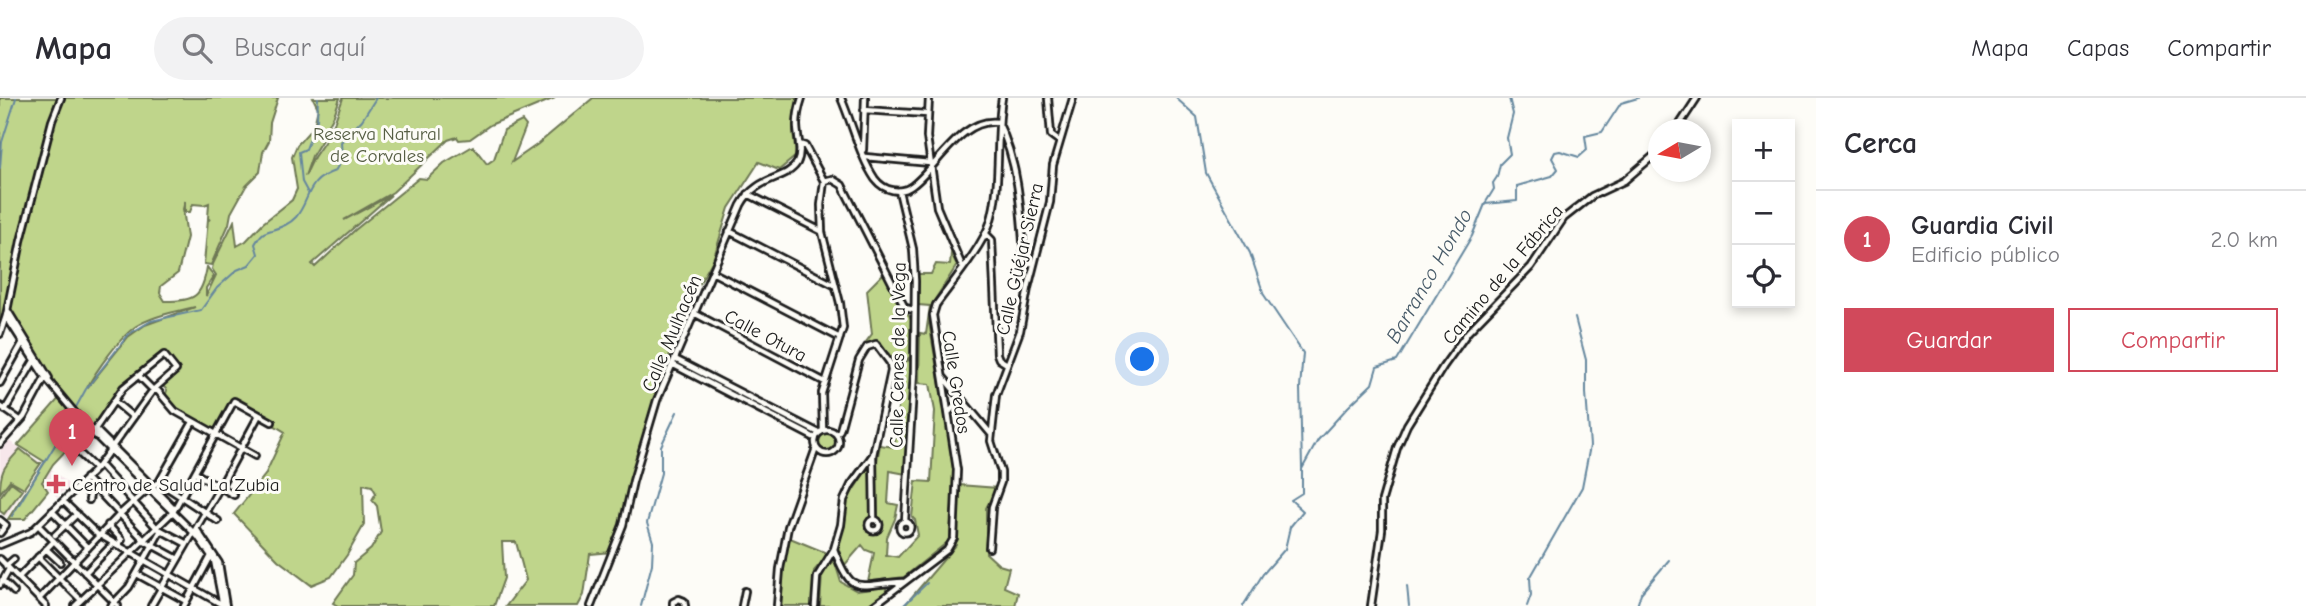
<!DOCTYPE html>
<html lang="es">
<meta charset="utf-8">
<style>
:root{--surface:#fff;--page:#f2f2f3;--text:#2b2b33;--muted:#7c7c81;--line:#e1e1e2;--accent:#d1495b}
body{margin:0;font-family:"Comic Neue",sans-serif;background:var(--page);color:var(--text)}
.controls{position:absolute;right:21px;top:21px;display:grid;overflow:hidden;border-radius:0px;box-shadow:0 4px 10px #0003}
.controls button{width:63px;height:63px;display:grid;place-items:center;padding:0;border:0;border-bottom:2px solid var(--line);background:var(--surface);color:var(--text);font:35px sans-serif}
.compass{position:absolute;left:1648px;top:21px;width:63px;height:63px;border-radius:50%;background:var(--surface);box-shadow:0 4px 10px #0003;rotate:260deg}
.you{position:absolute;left:1143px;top:262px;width:24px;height:24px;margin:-18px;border:5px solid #fff;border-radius:50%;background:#1a73e8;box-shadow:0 0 0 10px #1a73e833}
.badge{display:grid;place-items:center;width:46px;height:46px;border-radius:50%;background:var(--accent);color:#fff;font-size:23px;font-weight:700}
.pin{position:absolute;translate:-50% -58px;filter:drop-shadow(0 2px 4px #0008)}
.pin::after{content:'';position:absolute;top:37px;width:24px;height:21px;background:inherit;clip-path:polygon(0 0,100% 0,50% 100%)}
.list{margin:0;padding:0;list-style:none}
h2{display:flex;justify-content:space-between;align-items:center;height:91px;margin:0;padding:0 28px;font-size:30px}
h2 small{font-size:23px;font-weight:400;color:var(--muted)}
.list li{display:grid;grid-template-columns:46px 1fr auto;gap:21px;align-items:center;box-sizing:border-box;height:98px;padding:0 28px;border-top:2px solid var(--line)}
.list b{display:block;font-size:26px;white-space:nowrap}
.list p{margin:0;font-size:23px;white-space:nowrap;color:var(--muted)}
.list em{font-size:23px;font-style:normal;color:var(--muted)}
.actions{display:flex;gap:14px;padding:21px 28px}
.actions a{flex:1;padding:16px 0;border:2px solid var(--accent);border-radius:0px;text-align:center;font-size:24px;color:var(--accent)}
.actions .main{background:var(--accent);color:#fff}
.icon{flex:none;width:38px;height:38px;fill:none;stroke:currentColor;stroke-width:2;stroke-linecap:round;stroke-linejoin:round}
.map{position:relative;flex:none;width:1816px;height:508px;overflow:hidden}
header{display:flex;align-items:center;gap:42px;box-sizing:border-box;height:98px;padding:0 35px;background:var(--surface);border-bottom:2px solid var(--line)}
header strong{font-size:33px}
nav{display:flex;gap:38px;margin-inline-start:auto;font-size:24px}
.search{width:490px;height:63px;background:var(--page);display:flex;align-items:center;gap:18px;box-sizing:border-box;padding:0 24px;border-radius:38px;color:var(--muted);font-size:26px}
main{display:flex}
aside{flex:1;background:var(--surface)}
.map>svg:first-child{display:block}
.built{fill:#f7e7eb}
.green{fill:#bfd58b;stroke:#6e7854;stroke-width:2;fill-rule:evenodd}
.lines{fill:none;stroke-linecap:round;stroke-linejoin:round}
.stream{stroke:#65879e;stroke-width:2}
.minor-casing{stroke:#1c1c1c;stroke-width:10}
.minor{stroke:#fdfcf7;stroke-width:4.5}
.poi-dot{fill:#d1495b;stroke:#fdfcf7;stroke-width:2.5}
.labels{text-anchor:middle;stroke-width:6;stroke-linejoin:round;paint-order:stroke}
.park-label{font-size:19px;fill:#555d43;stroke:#fdfcf7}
.street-label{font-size:19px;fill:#1c1c1c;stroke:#fdfcf7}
.poi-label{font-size:19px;fill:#1c1c1c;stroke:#fdfcf7;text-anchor:start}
.water-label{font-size:21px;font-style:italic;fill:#475a68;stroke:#fdfcf7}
</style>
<header>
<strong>Mapa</strong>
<div class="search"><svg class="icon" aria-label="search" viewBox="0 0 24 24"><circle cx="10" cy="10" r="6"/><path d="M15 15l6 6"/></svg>Buscar aquí</div>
<nav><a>Mapa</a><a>Capas</a><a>Compartir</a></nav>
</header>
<main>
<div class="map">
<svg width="1816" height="508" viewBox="0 0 1816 508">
<rect width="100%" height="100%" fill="#fdfcf7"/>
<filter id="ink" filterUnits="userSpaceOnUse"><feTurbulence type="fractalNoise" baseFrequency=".0143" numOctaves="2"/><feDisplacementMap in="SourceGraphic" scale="14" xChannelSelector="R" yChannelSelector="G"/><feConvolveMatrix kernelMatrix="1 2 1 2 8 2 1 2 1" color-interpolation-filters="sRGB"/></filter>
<g filter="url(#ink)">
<path class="built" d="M6,341L42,365L6,419L0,415V351Z
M51,371L71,388L58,397V400L42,384Z"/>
<path class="green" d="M0,0H278L270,25L269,43L263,54L260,74L246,88L231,115L229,126L211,167L204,166L208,121L210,122L208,120L209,105L204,107L193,106L190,114H185V103L183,111L187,139L178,175L161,188L160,195L165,203C195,203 202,199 207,169L214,178L206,190V198L216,177L212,171L213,166L234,123L237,148L246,143L263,125L292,102L297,91L292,59L297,47L314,28L318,10L313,0H340L334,17L325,33L328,32L312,58L305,78L314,59L331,34L343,0H555L490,27L470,41L459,42L457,39L448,42L393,94L344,122L391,97L312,166L315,169L355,132L419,80L427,81L444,65L473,48L487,66L494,61L504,32L522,23L526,28L512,64L538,46L593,0H797L793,33L796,58L779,72L759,64L729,110L713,162L688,205L660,285L612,454L590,456L584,497L578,508H506L526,482L516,444H502L504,480L494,508H338L333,505L353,477L354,465L371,451L381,434L377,408L372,402L376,395L372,388L363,386L364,427L347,457L331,479L311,487L278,462L234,416L265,377L285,334L233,302L215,332L176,312L165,299L167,292L162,287L179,272L165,254L122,289L75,352L70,348L53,366L42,384L48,393L25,421H8L45,364L18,347L62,297L9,211L0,234ZM195,209L145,227L128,239L87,290C95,274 122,236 138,227C154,218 177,213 195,209Z
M951,155L957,167L932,206L929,224L954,370L950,442L904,479L868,484L874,455L866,452L862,447L843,469L837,450L844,429L847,402L871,365V420L867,427V434L874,435L881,431V424L877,419L875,373L880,347L895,349L896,321L901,295L900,285L892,289L895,269L911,261L906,376L890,373L888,405L898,407L895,421L887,439L886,457L898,459L918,437L915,422L912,419L916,383L931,384L935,313L930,286L919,285L920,235L926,236L930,208L918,207L917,176H931L936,166L950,167Z
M884,175L913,225L911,259L894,266L889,256L875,244L867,247L866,244L872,236L867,192Z
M817 344a10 10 0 1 1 20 0a10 10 0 1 1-20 0Z
M20,351L38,365H41L24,390L10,382L0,395C0,371 5,368 20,351Z
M11,384L22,392L4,416L0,413V399Z
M959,387L997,390L986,410V455L999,467L1009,470L1004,489L1018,495L1015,508H904L956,447Z
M790,440L829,456L814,473L812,508H781L784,461Z
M834,462L841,484L857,493L886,489V494L867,508H820L822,476Z"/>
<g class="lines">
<path class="stream" d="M1176,0L1197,19L1206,75L1250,155L1264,197L1303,255L1300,290L1302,370
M0,70L2,44L16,0
M308,95L302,84L299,54L306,51L317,22L318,0
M1486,104L1494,91L1493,85L1497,79L1500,66L1510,56L1507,40L1513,16L1509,0
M75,311L86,291L129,236L151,223L201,212L217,190L237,172L249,167L258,156L255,146C258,141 261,135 266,134C277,130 288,128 296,119C311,101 305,83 335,73L342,61L341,44L362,22L376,0
M67,327L73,316
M12,418L66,329
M1407,488L1409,508
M641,508L652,466L653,444L647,425L661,375V348L677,314
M903,508L927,485
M1243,508L1263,476L1285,451L1290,429L1303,413L1291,402L1302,395V371L1318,342L1348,309L1372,286L1377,269L1397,263L1472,138L1485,106L1517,103V88L1552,78L1558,71L1552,60L1555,54L1560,53L1579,59L1587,52L1585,38L1602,34L1621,5L1638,0
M1527,508L1531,497L1530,480L1582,389L1590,348L1586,295V262L1575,220
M1637,508L1641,495L1669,462"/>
<defs>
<path id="minor" d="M841,0C852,25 860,59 875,81C884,93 901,97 913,87C937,69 962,19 998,24C1019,65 1021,114 1024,158L1028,164L1034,166
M929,0L927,39L937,109L962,168
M1048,0L1051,37L1059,43
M864,12L927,16
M1676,32L1697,0
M799,46L805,48L824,83L821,107L822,134L840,205L843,230L822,295L823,332
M863,52L865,0
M865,59L930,65
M824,83L832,81L842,87L905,210L914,212
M899,93L913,151L915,183L914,274L905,423
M748,96L821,133
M729,133L834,187
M986,136L992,142L997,256L999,261L1007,266
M712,174L840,240
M8,213L49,280
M694,215L825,284
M6,218L45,279L85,327L198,439L214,462L223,508
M0,236L6,218L21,143L52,23L61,0
M675,261L819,335
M672,266L815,340
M139,278L153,292L158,293L175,313L255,358
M943,279L991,336
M0,285L23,244
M114,303L133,319
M0,308L20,322
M5,312L34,263
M949,314L955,308L965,307
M95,331L173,409
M815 344a12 12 0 1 1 24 0a12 12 0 1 1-24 0Z
M92,335L76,352L96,371
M837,336L840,332L859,262L867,249L876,246L890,265L891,273L873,357L874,422
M0,346L24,319L46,278
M100,367L157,430L187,446
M195,375L234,397
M86,380L145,443L178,461
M159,384L218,423
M86,392L90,397L89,402
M63,403L99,438
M52,413L88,450
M868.5 427a5.5 5.5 0 1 1 11 0a5.5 5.5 0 1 1-11 0Z
M0,422L6,427L0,435
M899.5 429a5.5 5.5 0 1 1 11 0a5.5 5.5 0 1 1-11 0Z
M108,427L122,442L117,447
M39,428L118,508
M197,432L219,465L226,508
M55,437L77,416
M100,437L221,506
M0,447L31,434L96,371L153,292L176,272L164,257L123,290L95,331
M989,450L992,409L1001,384V374L991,343L996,297L1020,233L1028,190L1050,104L1053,67L1073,0
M46,451L60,464
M834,451C852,500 857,486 903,484
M38,459L81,502
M0,461L46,508
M6,468L14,461
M85,475L114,445
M137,476L186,503
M18,480L54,443
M2,482L14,494
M0,487L9,471
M39,501L120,416L149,390L159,384L193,324
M75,508L173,414L234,303L272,324
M111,508L129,489L161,432
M151,508L220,389L259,317
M184,508L211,458
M591,508L623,427L633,383L657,302L741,107C757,77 786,83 797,65C803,53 797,40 797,27C797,18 799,9 802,0
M673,508V504L679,501L684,503L685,508
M742,508L745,493
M777,508L780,471L788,429L816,350
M815,508L817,479L834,451L841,427L844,402L851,387L872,358
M873,508L947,452L954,440L957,372L933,217L936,207C952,185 982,149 990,125C1002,87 995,40 1002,0
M1371,508L1382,432V402L1397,350L1407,327L1443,269L1468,234L1531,169L1564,120L1592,98L1624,83L1658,54"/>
</defs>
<use href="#minor" class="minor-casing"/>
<use href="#minor" class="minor"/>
</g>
</g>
<path class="poi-dot" d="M52.5 375.5h7v7h7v7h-7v7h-7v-7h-7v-7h7z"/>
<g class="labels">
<g class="park-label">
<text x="377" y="42">Reserva Natural<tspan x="377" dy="22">de Corvales</tspan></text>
</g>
<g class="street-label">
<text transform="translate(1019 161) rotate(-77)" y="7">Calle Güéjar Sierra</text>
<text transform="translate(1502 176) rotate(-50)" y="7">Camino de la Fábrica</text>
<text transform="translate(671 235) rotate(-67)" y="7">Calle Mulhacén</text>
<text transform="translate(766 237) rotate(28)" y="7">Calle Otura</text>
<text transform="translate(897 257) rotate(-89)" y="7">Calle Cenes de la Vega</text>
<text transform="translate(957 284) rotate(81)" y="7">Calle Gredos</text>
</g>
<g class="poi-label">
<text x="72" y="393">Centro de Salud La Zubia</text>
</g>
<g class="water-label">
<text transform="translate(1429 178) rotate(-60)" y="7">Barranco Hondo</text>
</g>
</g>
</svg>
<div class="controls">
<button>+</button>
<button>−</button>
<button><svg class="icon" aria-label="locate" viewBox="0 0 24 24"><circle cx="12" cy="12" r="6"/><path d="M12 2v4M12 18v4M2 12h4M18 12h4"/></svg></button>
</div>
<svg class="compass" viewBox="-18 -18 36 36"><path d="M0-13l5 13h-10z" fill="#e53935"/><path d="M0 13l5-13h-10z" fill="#7c7c81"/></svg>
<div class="you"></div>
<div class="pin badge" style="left:72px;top:368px">1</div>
</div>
<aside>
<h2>Cerca<small></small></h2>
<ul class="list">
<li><span class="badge">1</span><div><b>Guardia Civil</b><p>Edificio público</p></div><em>2.0 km</em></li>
</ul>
<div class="actions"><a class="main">Guardar</a><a>Compartir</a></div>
</aside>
</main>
